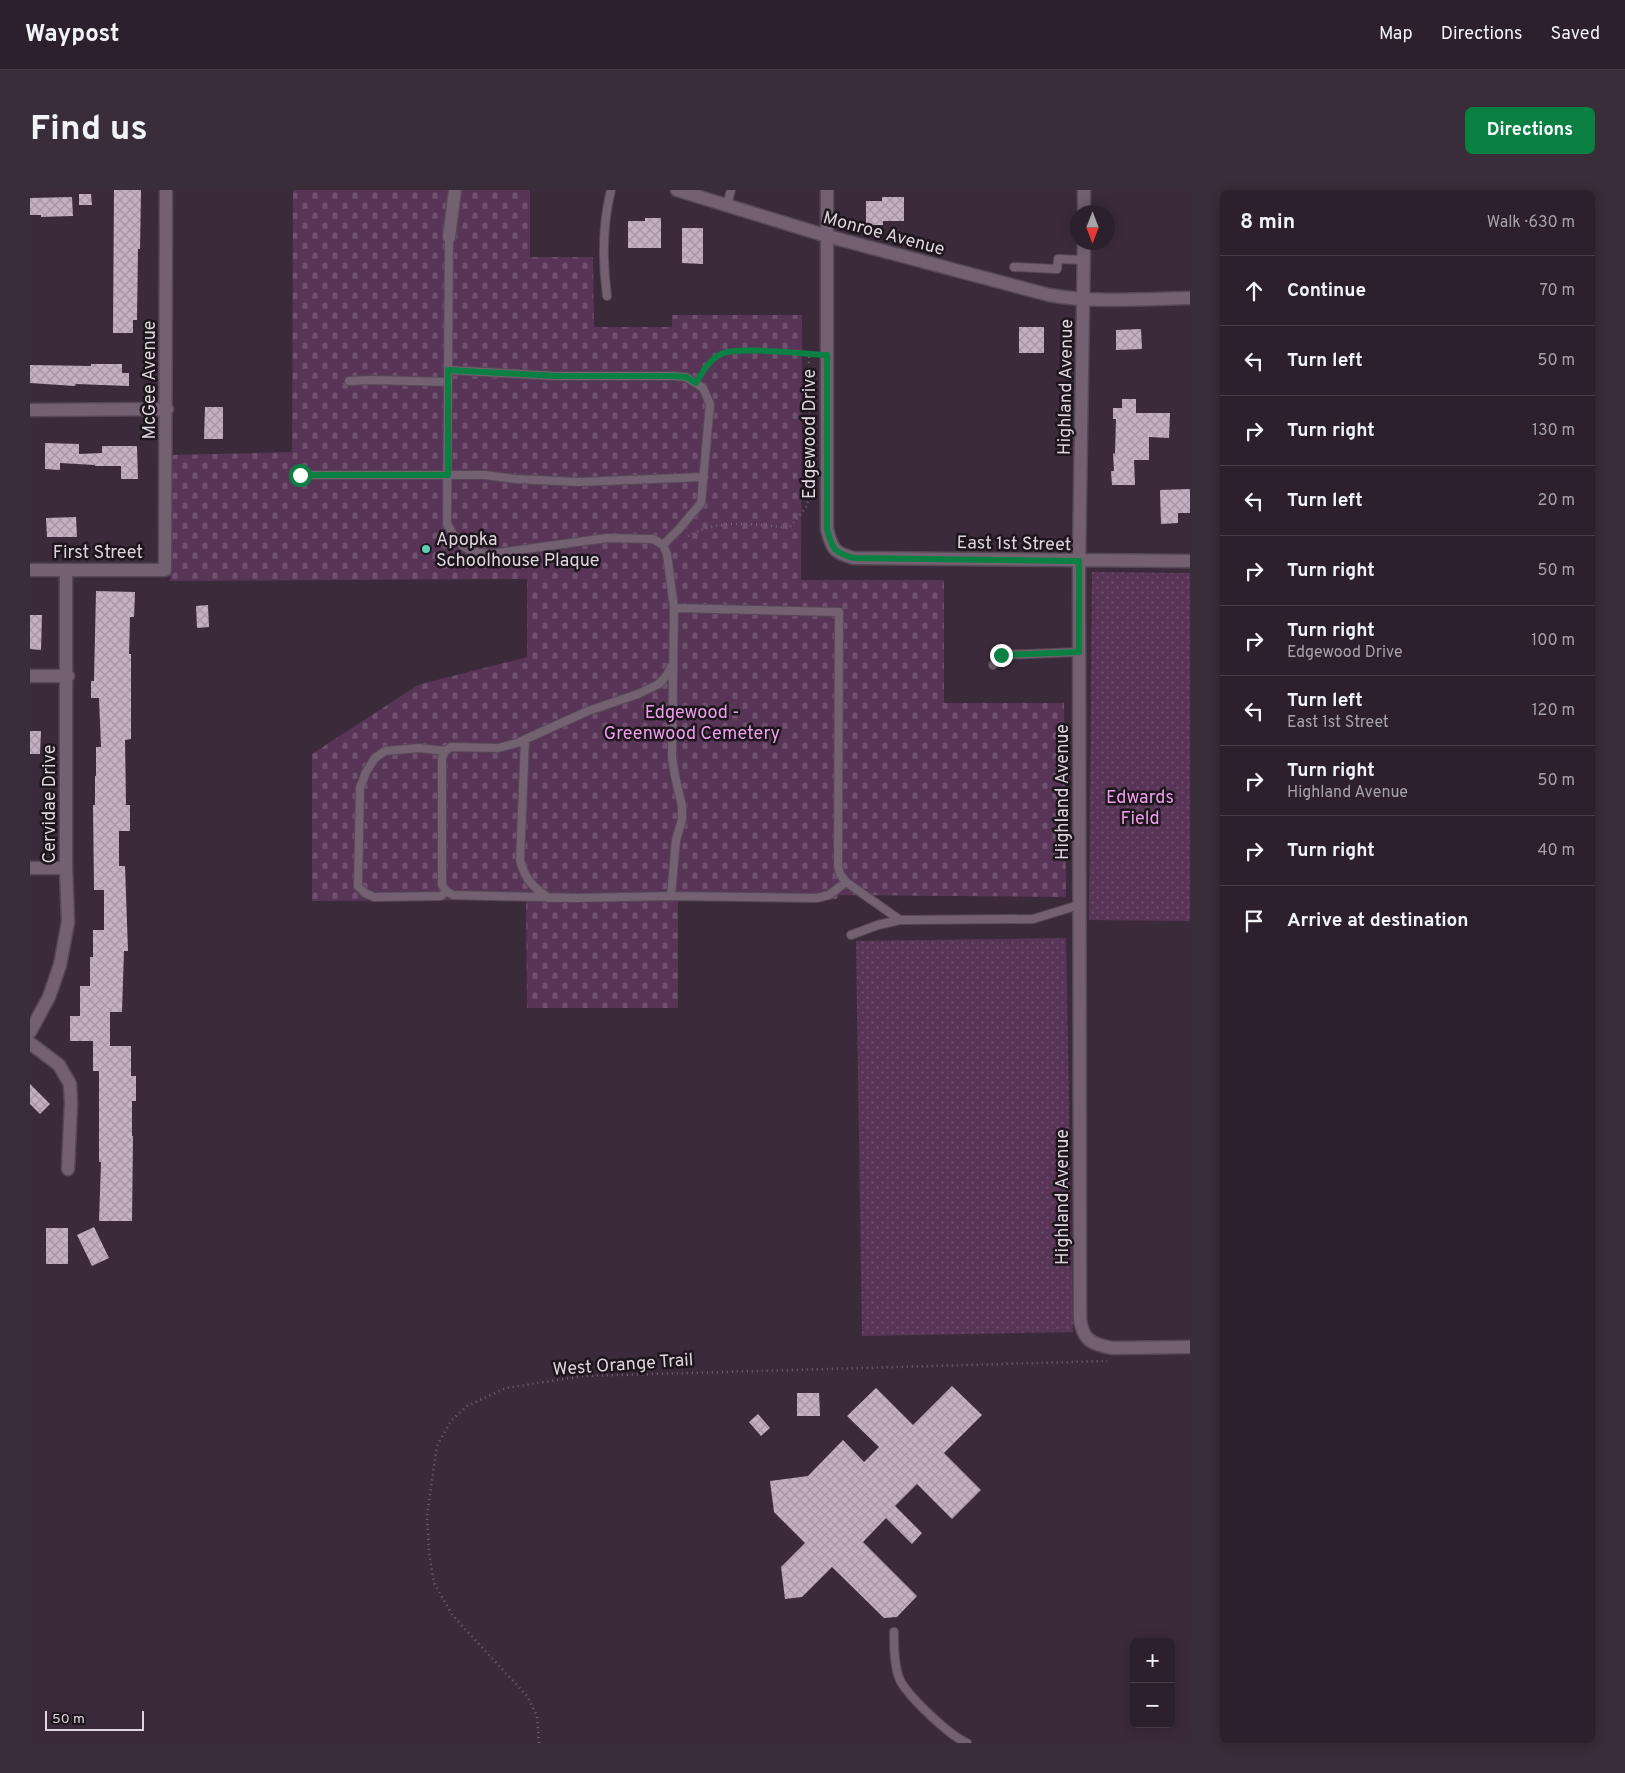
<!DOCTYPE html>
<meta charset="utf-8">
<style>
:root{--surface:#2c202c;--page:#382d38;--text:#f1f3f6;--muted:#a6a3a9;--line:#483e48;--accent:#0b8043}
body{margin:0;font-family:Overpass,sans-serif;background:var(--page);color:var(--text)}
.controls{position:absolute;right:15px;bottom:15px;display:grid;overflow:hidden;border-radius:8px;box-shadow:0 2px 12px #0003}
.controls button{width:45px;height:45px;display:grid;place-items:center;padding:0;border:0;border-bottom:1px solid var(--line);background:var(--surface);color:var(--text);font:25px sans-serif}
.compass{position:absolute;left:1040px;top:15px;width:45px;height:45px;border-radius:50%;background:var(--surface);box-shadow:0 2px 12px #0003;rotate:180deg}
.scale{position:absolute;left:15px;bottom:12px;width:99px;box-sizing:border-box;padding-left:5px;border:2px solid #dfd5de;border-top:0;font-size:14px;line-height:18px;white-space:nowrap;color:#dfd5de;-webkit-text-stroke:4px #1d161d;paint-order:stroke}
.stop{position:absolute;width:15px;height:15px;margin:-11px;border:4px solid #0b8043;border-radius:50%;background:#fff}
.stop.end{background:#0b8043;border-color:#fff;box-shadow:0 1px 5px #0008}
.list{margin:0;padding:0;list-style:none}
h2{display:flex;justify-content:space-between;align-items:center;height:65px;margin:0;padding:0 20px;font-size:21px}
h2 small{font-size:16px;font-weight:400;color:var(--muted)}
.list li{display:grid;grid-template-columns:32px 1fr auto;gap:15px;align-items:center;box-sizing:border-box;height:70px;padding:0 20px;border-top:1px solid var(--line)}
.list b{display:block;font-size:19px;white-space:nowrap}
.list p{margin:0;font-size:16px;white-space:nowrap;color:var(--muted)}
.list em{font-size:16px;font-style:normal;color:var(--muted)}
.icon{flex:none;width:28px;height:28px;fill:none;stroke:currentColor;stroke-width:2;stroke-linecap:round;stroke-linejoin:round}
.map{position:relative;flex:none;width:1160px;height:1553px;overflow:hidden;border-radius:8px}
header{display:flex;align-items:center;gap:30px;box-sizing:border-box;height:70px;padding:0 25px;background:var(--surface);border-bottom:1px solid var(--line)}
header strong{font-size:24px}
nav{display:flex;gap:28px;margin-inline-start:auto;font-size:18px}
.intro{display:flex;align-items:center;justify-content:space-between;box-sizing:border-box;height:120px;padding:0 30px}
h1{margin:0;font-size:35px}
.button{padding:12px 22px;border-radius:8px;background:var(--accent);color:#fff;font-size:18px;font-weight:700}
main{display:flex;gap:30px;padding:0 30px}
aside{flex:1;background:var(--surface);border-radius:8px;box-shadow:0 2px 12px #0003}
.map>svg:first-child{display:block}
.cemetery{fill:url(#cemetery-stones)}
.park{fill:url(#park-dots)}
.building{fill:url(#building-cross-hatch)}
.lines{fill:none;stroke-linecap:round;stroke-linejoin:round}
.lane-casing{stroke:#564956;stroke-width:10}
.street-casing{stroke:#564956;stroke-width:15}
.secondary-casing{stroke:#564956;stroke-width:15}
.path{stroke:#746673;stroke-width:2.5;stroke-dasharray:1 4;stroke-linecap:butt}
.lane{stroke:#736172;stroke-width:8}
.street{stroke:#736172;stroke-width:12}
.secondary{stroke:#736172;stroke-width:12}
.route{stroke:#0b8043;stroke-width:6}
.poi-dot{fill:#5eceb8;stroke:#1d161d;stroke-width:2}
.labels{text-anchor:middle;stroke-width:5;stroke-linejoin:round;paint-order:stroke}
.street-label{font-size:18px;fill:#dfd5de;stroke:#1d161d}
.poi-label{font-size:18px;fill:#dfd5de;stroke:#1d161d;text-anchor:start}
.park-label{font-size:18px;fill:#ef9eec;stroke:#1d161d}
</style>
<header>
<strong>Waypost</strong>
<nav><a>Map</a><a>Directions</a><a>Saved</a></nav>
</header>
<div class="intro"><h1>Find us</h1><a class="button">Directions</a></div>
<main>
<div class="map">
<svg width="1160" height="1553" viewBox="0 0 1160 1553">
<defs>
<pattern id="cemetery-stones" width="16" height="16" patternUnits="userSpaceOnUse" patternTransform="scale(1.25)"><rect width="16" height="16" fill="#583557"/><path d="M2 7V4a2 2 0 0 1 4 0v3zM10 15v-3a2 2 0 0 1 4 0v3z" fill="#70516f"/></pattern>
<pattern id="park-dots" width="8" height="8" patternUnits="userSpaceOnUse" patternTransform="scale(1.25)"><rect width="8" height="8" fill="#583557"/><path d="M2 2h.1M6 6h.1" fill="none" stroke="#70516f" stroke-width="1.8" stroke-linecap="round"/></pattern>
<pattern id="building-cross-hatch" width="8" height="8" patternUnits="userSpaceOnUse" patternTransform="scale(1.25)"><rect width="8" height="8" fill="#c4b0c3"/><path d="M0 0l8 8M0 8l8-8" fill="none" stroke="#a494a3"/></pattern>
</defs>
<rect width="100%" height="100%" fill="#3b2b3a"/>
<path class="cemetery" d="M263,0H500V67H563L564,137H642V125H772L771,390H914V513H1034L1036,707L808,705L807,709L648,710V818H497L496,710L282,711V564L388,495L497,467V389L140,391V265L262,262Z"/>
<path class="park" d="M1062,382L1160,383V731L1059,730Z
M1036,748L1043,1142L832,1146L826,751Z"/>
<path class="building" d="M84,0H111L110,59H108L107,130H103V143H83Z
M49,4H61L62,15H49Z
M42,7L43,26L11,27V25H0V8Z
M852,7H874V31H853V35H836V11H852Z
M615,28H631V58H598V31H615Z
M652,38H673V74L652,73Z
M989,137H1014V163H989Z
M1111,139L1112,159L1086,160V140Z
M61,174H92V183H99V196L46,194L45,196L0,193V175L61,176Z
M1092,209H1106V223H1140L1139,248L1119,247V270H1104L1105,295H1082L1081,281H1084L1083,263L1085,264L1086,229H1083V218H1092Z
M175,217H193V249H174Z
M15,253L49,254V264L72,263V256H107L108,289H91V276H65V275L30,273V280L15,279Z
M1160,299V323H1148V333L1131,334L1130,300Z
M46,327L47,347H17L16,328Z
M66,401L105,402L104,427H100L99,464H101V549L95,550L96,615H100V641H89V676H95L98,761H94L92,822H80V856H101V886H106V911H102V946H103L102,1031H69L71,972H69V881H63V851H40V826H50V796H60V767H63V740H74V700H64L63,615H65V586H66V557H71L69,508H61V491H64Z
M178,415L179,437L167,438L166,416Z
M0,425H12L11,460L0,459Z
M0,541H11L10,564H0Z
M0,894L20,914L10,924L0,914Z
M64,1037L79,1068L62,1076L47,1045Z
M16,1038H38V1074H16Z
M922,1196L952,1225L914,1263L951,1300L922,1329L887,1294L865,1316L892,1343L882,1354L856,1328L833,1352L887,1406L867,1427L854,1428L802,1377L772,1407L755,1409L751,1377L775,1353L744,1322L740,1291L778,1286L813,1250L834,1272L849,1257L817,1226L846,1198L883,1235Z
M767,1203H789L790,1226H767Z
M728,1224L740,1238L731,1246L719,1232Z"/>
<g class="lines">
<defs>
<path id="lane" d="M697,15L701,0
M419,47L417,333C427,354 436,363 460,364L577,348L623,349L633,355L637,364L644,418L642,567L645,586L652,616V630L646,650L641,706
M984,77L1027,79L1028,69L1054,70
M577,106C572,69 572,36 581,0
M418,180L526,186H644L656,187L673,198L680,214L671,313L649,339L633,355
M319,191L342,190L418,192
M270,285H455L485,289L549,292L674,287
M644,418L809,422L808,676L810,684L816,692L870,730
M642,475L637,485L629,494L608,504L558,521L487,553L468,558L421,557L415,561L412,568V695L416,701L423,705L547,708L641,706L787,708L799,705L816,692
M963,475L971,465L1049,462
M495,550L490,670C495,690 503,697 519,708
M415,561L389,558L355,561L345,568L336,582L330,598L328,696L335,703L344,707L411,706L416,701
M821,745L848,735L870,730L1003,729L1049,715
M864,1442C864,1457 864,1479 871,1492C881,1509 920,1546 937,1553"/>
<path id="street" d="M1054,0V22
M797,46V339C802,359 804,363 824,368L1160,371
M419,47L425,0
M1054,52L1049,371L1050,1129C1053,1150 1061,1154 1082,1158L1160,1157
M0,220L137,219
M0,380H135L136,0
M0,486H38
M0,678H36
M0,842L19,807L30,775L38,732L36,678V380
M0,853L29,875L40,894L41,913L38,979"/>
<path id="secondary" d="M647,0L797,46L1019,105C1063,113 1115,109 1160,108
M797,46V0"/>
</defs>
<use href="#lane" class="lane-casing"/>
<use href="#street" class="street-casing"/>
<use href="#secondary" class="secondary-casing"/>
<path class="path" d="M670,185C676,176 682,168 692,163C708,156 764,163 785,164
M658,346C665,343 672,339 680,337C706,331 733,335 759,338L777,316L780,298L779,164
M509,1553L507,1526L497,1506L423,1426L404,1393L399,1362L397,1325L407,1256L421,1231L437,1216L476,1198L553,1186L1077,1171"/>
<use href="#lane" class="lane"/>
<use href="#street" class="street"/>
<use href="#secondary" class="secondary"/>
</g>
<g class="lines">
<path class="route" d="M270,285H418V180L526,186H644L656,187L666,193C673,181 679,170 691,164C707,156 776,164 797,165V339C802,359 804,363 824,368L1049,371V462L971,465"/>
</g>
<circle class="poi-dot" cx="396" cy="359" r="5"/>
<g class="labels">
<g class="street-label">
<text transform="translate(854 43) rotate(15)" y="6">Monroe Avenue</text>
<text transform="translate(119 190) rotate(-90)" y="6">McGee Avenue</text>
<text transform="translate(1035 197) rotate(-89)" y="6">Highland Avenue</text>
<text transform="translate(779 244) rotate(-90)" y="6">Edgewood Drive</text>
<text transform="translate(984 353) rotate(1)" y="6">East 1st Street</text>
<text x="68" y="368">First Street</text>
<text transform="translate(1032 602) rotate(-90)" y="6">Highland Avenue</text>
<text transform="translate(19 614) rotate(-90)" y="6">Cervidae Drive</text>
<text transform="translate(1032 1007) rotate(-90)" y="6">Highland Avenue</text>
<text transform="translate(593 1174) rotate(-4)" y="6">West Orange Trail</text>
</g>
<g class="poi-label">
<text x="406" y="355">Apopka<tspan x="406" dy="21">Schoolhouse Plaque</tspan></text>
</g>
<g class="park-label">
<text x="662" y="528">Edgewood -<tspan x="662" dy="21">Greenwood Cemetery</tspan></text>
<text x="1110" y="613">Edwards<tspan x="1110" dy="21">Field</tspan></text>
</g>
</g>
</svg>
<div class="controls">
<button>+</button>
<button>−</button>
</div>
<svg class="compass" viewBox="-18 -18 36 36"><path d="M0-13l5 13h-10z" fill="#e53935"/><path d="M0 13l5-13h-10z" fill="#a6a3a9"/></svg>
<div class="scale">50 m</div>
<div class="stop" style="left:270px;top:285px"></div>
<div class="stop end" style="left:971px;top:465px"></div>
</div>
<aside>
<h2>8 min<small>Walk · 630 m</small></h2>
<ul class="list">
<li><svg class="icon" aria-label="ahead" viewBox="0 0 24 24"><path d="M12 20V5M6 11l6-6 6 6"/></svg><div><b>Continue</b></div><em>70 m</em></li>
<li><svg class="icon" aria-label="left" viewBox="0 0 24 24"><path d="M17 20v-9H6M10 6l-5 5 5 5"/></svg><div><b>Turn left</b></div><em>50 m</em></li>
<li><svg class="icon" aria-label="right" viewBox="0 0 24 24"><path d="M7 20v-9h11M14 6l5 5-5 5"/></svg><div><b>Turn right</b></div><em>130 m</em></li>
<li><svg class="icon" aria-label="left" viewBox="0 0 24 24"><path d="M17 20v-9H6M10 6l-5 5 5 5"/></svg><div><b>Turn left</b></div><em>20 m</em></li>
<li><svg class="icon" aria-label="right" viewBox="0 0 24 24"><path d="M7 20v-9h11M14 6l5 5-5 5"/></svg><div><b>Turn right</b></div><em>50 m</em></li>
<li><svg class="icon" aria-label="right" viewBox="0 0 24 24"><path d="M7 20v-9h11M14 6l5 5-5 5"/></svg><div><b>Turn right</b><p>Edgewood Drive</p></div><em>100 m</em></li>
<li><svg class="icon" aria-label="left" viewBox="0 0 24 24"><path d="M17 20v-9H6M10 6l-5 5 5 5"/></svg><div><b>Turn left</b><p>East 1st Street</p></div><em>120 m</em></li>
<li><svg class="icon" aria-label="right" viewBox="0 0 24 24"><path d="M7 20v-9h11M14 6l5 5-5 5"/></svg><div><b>Turn right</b><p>Highland Avenue</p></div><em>50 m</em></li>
<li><svg class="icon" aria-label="right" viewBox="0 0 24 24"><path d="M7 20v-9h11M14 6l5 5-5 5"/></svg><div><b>Turn right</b></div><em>40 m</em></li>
<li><svg class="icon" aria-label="arrive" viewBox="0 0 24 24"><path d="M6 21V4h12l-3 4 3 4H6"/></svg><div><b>Arrive at destination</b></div></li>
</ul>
</aside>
</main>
